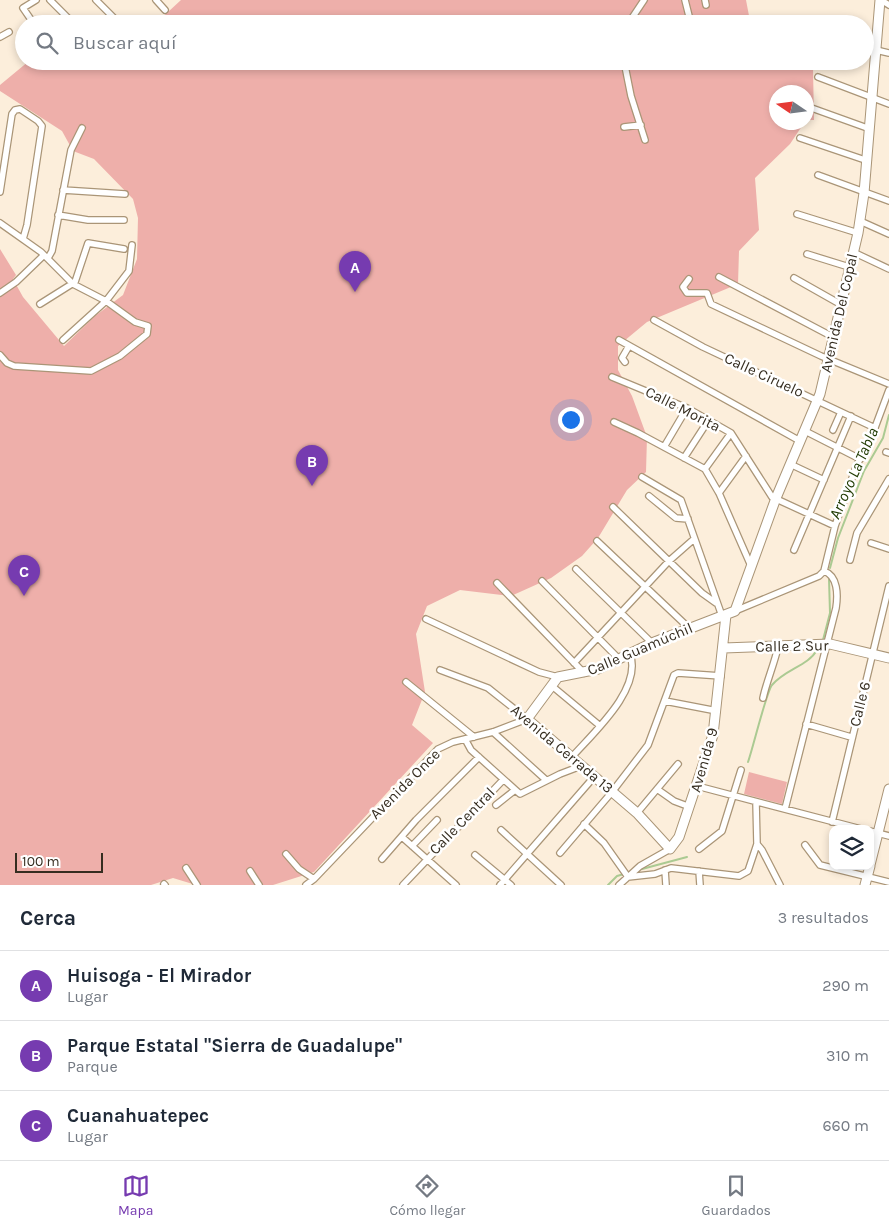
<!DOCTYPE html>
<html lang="es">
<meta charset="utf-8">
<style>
:root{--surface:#fff;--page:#f2f2f3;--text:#1f2937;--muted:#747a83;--line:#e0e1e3;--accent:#763bb0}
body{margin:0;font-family:Karla,sans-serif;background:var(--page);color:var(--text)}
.controls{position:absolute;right:15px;bottom:15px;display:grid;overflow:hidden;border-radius:10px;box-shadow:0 2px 8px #0003}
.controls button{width:45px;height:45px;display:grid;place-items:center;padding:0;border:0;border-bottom:1px solid var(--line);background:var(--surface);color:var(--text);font:25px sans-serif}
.compass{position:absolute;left:769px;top:85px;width:45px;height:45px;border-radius:50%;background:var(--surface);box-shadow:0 2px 8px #0003;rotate:283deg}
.scale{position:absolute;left:15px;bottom:12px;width:88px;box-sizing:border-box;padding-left:5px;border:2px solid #352d20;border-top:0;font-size:14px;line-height:18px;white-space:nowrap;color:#352d20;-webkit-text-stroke:4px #fff;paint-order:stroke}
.you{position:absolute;left:570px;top:419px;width:18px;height:18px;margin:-12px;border:4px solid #fff;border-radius:50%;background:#1a73e8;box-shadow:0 0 0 8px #1a73e833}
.badge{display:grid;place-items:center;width:32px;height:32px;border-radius:50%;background:var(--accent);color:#fff;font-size:16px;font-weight:700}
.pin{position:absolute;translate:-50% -41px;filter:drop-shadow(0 1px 2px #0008)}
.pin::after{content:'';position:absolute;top:26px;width:18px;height:15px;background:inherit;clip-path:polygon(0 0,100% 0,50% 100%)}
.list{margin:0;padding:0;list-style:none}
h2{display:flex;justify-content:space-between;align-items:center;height:65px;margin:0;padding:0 20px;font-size:21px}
h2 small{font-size:16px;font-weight:400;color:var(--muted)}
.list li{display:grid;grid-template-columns:32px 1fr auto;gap:15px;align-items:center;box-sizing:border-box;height:70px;padding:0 20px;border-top:1px solid var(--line)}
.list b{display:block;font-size:19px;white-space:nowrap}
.list p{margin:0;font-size:16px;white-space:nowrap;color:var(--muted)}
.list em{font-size:16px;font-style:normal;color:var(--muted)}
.icon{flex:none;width:28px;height:28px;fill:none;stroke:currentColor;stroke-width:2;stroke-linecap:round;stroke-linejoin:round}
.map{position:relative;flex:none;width:889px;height:885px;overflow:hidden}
.search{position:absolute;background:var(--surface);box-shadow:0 2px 8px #0003;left:15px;right:15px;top:15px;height:55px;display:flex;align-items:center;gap:12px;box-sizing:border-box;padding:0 18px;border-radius:28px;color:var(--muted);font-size:19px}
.sheet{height:275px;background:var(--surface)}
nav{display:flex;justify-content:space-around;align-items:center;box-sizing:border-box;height:70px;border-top:1px solid var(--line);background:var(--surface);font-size:14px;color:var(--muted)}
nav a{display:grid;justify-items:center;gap:2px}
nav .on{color:var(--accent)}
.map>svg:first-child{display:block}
.green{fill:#eeafaa}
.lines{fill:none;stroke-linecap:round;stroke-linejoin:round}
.stream{stroke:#abca92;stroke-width:2}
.street-casing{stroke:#aa9577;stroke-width:8}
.secondary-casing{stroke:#aa9577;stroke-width:11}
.street{stroke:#fff;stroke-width:5.5}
.secondary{stroke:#fff;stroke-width:9}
.labels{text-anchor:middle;stroke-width:5;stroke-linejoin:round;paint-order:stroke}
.street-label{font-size:15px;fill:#352d20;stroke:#fff}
.water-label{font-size:16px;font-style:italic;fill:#1f3a00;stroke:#fff}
</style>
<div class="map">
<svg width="889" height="885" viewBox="0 0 889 885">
<rect width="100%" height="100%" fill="#fceedb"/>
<path class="green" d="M181,0H746L750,21L759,20L760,24H155Z
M29,61H765C770,68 802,65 813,68L814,120H807L806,92H776V122L804,123L790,144L755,178L759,230L739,251L738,284L647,322L618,346V370L632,396L647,437L646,472L627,490L598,538L582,556L551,578L511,596L460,590L427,606L416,634L425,692L412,725L433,743L314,872L273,885H196L173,878L151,885H0V249L16,275L13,279L23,297L64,346L95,316L123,295L137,259L138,218L133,199L94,159L73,151L62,131L0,91V85Z
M749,772L787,782L782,804L744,794Z"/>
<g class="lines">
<path class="stream" d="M830,568L838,538L864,471L883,438L889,415
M823,640L830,613L829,579
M748,762C753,748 766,693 772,685C785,669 808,666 817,650
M642,869L687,857
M608,885L617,876L624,874"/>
<defs>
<path id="street" d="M50,0L72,22
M96,0L120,24
M156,0L165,10
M685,0L691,24
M705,0L706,5
M881,0L889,5
M34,24L23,8L36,0
M628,24L644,0
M0,37L9,32
M865,42L876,44
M876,50L889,53
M624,61L631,96L645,140
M818,77L889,104
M806,106L870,129
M624,127L641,125
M800,138L868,161
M818,175L889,201
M63,190L125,194
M0,192L12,114L15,110L20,109L38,121L42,126L27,225L23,239
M797,214L858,233
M58,215L88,220H124
M860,221L889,234
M0,223L41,252L73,284L106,301L135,322L148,326L147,334L120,356L91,371L14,366L7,363L0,355
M853,252L889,269
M807,254L849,267
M48,258L52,251L71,150L82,128
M719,277L833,337
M794,278L840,304
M689,279L683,287L687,293H707L711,304L821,356L889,384
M0,293L16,282L44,255
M40,304L75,282L88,243L124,249
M654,320L703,347L875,428
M63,340L106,301L129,271L132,245
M619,340L800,441
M625,362L622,358L629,346
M612,377L687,408L731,433L772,497L835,526
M614,422L638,433L705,469L719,493L751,566
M833,430L841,412
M805,431L860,459
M664,447L687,408
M886,452L889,453
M684,458L708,421
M790,464L824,480
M705,469L731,433
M642,477L681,500L722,616
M719,493L746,456
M649,496L676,518L688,519
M613,507L702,593L716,603
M597,541L689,628
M871,543L889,549
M794,550L851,416
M850,560L857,533L889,479
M576,569L652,643
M824,571L835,526L856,467L860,459L864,457L889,390
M542,581L619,659
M497,583L584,673
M735,611L819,576L824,571
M426,619L539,672L558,677
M574,663L669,561L694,539
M406,682L474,737
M552,686L599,725
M763,698C767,680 774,665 778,647
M665,701L717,711
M806,724L851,737
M493,732L546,780
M465,739L471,750L520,794L560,774L581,766
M571,758C592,734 643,689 630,654
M697,786L861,829
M657,789L674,801L690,807
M756,802L757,844L762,850L780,885
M496,805L515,790
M785,809L836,608C838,595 838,576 824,571
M637,813L678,764
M832,822L889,586
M584,824L604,843L628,877L640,866L670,849
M501,830L561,885
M870,831L889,836
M402,837L456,885
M805,845L820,865L889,882
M412,846L437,820
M699,849L722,831L741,770
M560,853L612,792L648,745L674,675L678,673L721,676
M286,854L299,869L314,879
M475,855L511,885
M382,859L416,820L479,757
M186,868L197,885
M665,870L666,885
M250,871L259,885
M699,871L700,885
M164,884L165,885
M306,885L314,879L438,749L453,742L493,732L527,719L488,688L440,670
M403,885L503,780
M500,885L594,777
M619,885L628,877L655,874L671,868L739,876L748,871L757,844"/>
<path id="secondary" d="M726,615L713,735L679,837L670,849L637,813L527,719L558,677L598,669L652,643L735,611L776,498L820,394L858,233L864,193L880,0
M724,648L830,644L889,658
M870,865L889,789
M865,885L870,866"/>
</defs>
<use href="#street" class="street-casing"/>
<use href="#secondary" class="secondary-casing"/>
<use href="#street" class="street"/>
<use href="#secondary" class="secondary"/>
</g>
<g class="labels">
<g class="street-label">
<text transform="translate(839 313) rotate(-77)" y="5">Avenida Del Copal</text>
<text transform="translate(764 375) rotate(25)" y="5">Calle Ciruelo</text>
<text transform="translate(683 409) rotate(27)" y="5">Calle Morita</text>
<text transform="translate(792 646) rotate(-1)" y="5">Calle 2 Sur</text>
<text transform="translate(640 649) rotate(-23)" y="5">Calle Guamúchil</text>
<text transform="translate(860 704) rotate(-76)" y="5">Calle 6</text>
<text transform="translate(562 749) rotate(40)" y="5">Avenida Cerrada 13</text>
<text transform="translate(704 760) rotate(-74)" y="5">Avenida 9</text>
<text transform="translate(405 784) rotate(-45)" y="5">Avenida Once</text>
<text transform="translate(462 821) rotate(-46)" y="5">Calle Central</text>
</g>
<g class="water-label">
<text transform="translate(853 473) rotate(-66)" y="6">Arroyo La Tabla</text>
</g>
</g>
</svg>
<div class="controls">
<button><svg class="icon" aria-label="layers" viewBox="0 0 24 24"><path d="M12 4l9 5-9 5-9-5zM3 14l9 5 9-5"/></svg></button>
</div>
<svg class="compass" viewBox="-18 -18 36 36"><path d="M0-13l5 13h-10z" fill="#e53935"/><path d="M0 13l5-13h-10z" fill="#747a83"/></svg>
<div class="scale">100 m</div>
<div class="you"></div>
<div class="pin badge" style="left:355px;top:292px">A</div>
<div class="pin badge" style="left:312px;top:486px">B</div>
<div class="pin badge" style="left:24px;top:596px">C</div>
<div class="search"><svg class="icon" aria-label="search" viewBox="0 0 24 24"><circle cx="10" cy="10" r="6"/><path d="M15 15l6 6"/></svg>Buscar aquí</div>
</div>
<section class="sheet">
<h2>Cerca<small>3 resultados</small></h2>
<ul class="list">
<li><span class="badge">A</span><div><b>Huisoga - El Mirador</b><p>Lugar</p></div><em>290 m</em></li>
<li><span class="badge">B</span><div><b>Parque Estatal &quot;Sierra de Guadalupe&quot;</b><p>Parque</p></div><em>310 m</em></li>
<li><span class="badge">C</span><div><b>Cuanahuatepec</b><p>Lugar</p></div><em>660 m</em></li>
</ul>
</section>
<nav>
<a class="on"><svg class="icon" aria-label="map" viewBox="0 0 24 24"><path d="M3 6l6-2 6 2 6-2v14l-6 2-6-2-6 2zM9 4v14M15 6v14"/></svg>Mapa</a>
<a><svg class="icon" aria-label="directions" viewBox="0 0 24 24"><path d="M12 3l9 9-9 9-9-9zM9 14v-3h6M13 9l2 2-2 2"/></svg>Cómo llegar</a>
<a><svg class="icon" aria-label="saved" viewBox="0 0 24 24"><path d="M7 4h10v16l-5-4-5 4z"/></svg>Guardados</a>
</nav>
